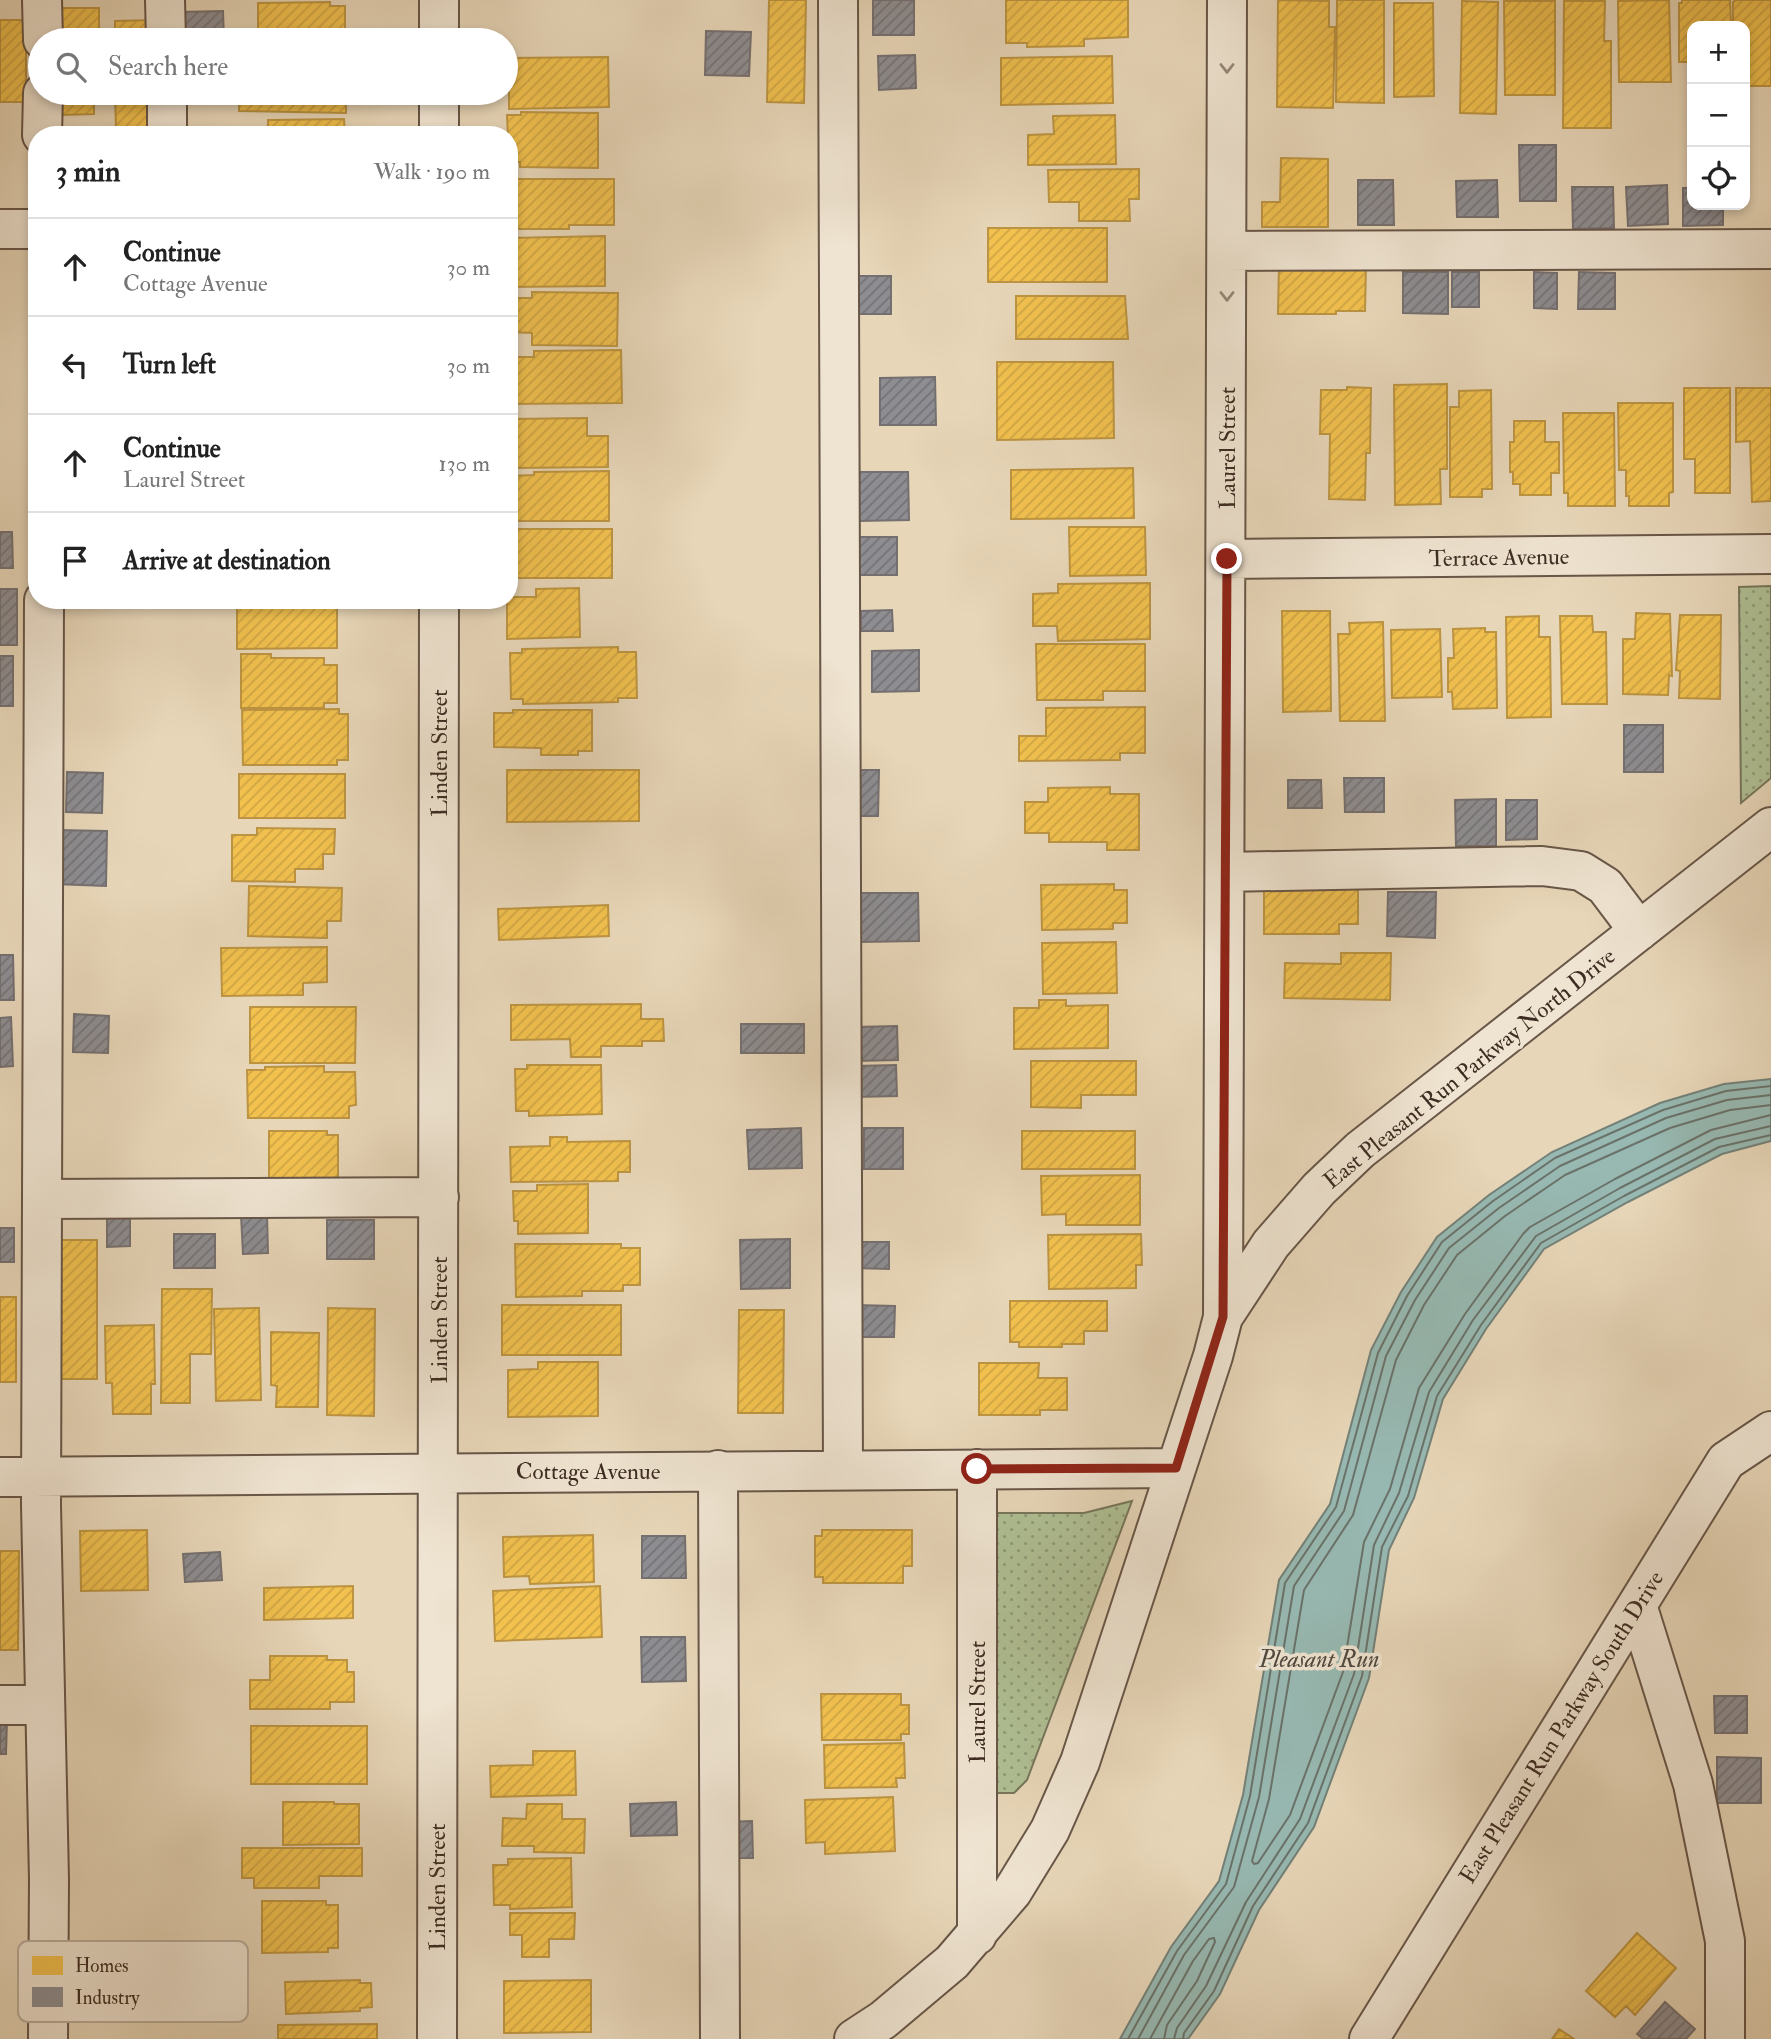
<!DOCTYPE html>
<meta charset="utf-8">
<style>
:root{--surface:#fff;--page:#f2f2f2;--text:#222;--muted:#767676;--line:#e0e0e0}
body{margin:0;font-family:"IM FELL Double Pica",serif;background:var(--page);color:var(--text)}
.controls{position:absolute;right:21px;top:21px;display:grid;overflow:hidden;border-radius:14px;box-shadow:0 4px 10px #0003}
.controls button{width:63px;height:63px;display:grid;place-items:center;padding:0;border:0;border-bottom:2px solid var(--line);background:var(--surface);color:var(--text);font:35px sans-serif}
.stop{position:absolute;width:21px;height:21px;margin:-16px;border:5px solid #8f2418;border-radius:50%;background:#fff}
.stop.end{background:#8f2418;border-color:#fff;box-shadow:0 2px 7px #0008}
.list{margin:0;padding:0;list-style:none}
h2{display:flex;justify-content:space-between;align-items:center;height:91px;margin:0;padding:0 28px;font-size:30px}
h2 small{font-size:23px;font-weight:400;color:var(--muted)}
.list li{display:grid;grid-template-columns:46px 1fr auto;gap:21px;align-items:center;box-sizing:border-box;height:98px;padding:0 28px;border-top:2px solid var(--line)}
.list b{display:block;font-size:26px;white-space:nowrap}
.list p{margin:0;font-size:23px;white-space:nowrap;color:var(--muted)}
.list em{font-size:23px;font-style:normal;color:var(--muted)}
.icon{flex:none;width:38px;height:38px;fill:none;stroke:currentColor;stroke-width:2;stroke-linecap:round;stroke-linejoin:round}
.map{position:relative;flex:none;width:1771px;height:2039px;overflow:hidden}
.search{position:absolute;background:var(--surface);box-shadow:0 4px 10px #0003;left:28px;top:28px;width:490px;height:77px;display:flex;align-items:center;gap:18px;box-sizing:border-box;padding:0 24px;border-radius:38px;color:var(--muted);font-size:26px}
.panel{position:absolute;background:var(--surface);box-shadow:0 4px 10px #0003;left:28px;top:126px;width:490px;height:483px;border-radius:28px}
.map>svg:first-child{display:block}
.grass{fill:url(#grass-dots);stroke:#76765b;stroke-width:2}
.water{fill:#97b9b2;stroke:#738178;stroke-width:2}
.homes{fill:url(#homes-hatch);stroke:#bc9441;stroke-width:2}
.industry{fill:url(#industry-hatch);stroke:#757070;stroke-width:2}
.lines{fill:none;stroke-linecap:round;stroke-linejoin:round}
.shore{stroke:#6a726a;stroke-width:2}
.minor-casing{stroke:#685648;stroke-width:42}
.minor{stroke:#efe4d1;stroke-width:38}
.oneway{stroke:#96887a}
.route{stroke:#8f2418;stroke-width:9}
.labels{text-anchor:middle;stroke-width:7;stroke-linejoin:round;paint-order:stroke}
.street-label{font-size:23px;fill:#3d2c22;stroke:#efe4d1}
.water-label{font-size:24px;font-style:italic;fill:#4f483f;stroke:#efe4d1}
.key{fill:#efe4d1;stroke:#baad9c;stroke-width:2}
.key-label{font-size:19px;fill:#3d2c22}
</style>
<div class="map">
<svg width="1771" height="2039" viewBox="0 0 1771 2039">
<defs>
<pattern id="grass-dots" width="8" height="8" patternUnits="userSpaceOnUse" patternTransform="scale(1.75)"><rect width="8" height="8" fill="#afbf94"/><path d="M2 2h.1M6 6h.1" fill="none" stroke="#909b78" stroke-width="1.8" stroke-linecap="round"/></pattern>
<pattern id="homes-hatch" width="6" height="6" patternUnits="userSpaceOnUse" patternTransform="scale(1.75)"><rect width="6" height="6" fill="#f2c14e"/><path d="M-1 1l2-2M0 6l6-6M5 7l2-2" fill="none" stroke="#d0a644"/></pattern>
<pattern id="industry-hatch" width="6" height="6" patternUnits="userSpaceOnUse" patternTransform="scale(1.75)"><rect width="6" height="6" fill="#8d8d92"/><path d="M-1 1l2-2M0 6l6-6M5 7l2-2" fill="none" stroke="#747377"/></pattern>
</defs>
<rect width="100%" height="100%" fill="#e7d6b8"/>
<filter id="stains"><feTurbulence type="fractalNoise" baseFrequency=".00286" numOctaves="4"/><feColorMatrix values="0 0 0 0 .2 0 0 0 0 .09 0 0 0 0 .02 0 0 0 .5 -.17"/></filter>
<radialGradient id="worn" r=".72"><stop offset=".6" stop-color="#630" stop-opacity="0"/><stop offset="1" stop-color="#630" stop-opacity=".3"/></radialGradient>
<path class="grass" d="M1771,586V778L1741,803L1739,587Z
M1132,1501L1027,1780L1014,1793H997L991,1785L994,1513H1084Z"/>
<path class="water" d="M1771,1079V1141L1722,1154L1628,1202L1544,1249L1486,1329L1443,1399L1414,1498L1389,1550L1369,1678L1314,1827L1259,1910L1220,1994L1188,2039H1120L1171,1947L1219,1881L1243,1795L1279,1580L1330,1504L1371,1350L1401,1292L1437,1237L1489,1195L1552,1152L1660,1103L1724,1084Z"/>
<path class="homes" d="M769,0H806L804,103L767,102Z
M1006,0H1128V37L1084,39V46L1027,47V43H1006Z
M1278,0L1329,1V27H1335L1333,108L1277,107Z
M1337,0H1384V103L1336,102Z
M1669,0L1671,82H1619L1618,1Z
M1682,0H1730L1731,26H1692V62H1679V3H1682Z
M1736,0H1771V86H1745V26H1733V2Z
M1462,1L1498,2L1496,114L1460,113Z
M1504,1H1555V95H1505Z
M1564,1H1605L1604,41H1611V128H1563Z
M330,2V6H345V40H258V3Z
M1394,3H1433L1434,96L1394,97Z
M58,8H99V40H58Z
M0,20H26V102H0Z
M156,20V40H115V21Z
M1112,56L1113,103L1001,105V58Z
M608,57L609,107L509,109V58Z
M61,93H94V114L61,115Z
M115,93H156V130H116Z
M239,93H346V113L239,111Z
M521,112L598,113V168L520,167V162H509L507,115H521Z
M1115,115L1116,164L1028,165V135L1054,134L1053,116Z
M344,119L345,135H268V120Z
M1281,158L1328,159V227H1262V202H1280Z
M1139,169V199H1129L1130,221H1079V202H1049L1048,170Z
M512,179H614V225H569V229H509V193H512Z
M988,228H1107V282H988Z
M605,236V286L509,287V238Z
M1279,263H1366L1365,311H1336V314H1278Z
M532,292L618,293L617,346L532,345V333L509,332V298H532Z
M1016,296H1125L1128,339H1016Z
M621,350L622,403L509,404V357H534V351Z
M997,362H1113L1114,438L997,440Z
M1447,384V469H1440L1441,504L1395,505L1394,385Z
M1347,387L1371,388L1370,453H1366L1365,500L1329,499L1330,434H1320L1321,390H1347Z
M1684,388H1730V493H1695V459H1684Z
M1736,388H1771V501L1752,502L1750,441L1736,442Z
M1491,390L1492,489H1482V497H1450V407H1459V391Z
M1618,403H1673V492L1669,493V506H1629V496H1626V470H1619Z
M1563,413H1614L1615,506H1568V493H1564Z
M587,418V436H608V467L512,468V419Z
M1514,421H1545V442H1559V473H1551V495H1520V484H1513V472H1510V442H1514Z
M1133,468L1134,518L1011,519V470Z
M609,471V521H510V476L534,475V472Z
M1069,527H1145L1146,575L1070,576Z
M509,529H612V578H509Z
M1150,583V639L1058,641L1057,626H1033V594L1058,593V584Z
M579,588L580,637L507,639V600H509V597H536V589Z
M237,600H337V648L237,649Z
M1282,611H1330L1331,711L1283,712Z
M1636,613L1670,614L1672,676L1669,675L1668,695L1623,694V639H1635Z
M1680,615H1721L1720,699L1679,698L1680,671L1676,670Z
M1539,616V637H1550L1551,717L1507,718L1506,617Z
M1560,616H1592L1593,632H1606L1607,704H1562Z
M1383,622L1385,721H1340L1338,634H1350L1349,623Z
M1485,628V632H1496L1497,708L1453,709L1452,692H1448V658H1454L1453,629Z
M1440,629L1442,697L1392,698L1391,630Z
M1036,644H1145V691H1103V700H1037Z
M618,647V652H636L637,698H618V702L523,704V699H511L510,653H522V649Z
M241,654H271V658H324V665H337V703H324V708H241Z
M1145,707V753H1120V760L1019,761V736H1046V708Z
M339,709V714H348V760H337V765H243L242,710Z
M513,710H592V751H578V755H541V748L494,747V713H513Z
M507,770H639V821L507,822Z
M239,774H345V818H239Z
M1110,787V794H1139V850H1107V842H1049V833H1025V802H1048V788Z
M257,828L335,829L334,854H323V869H295V882L232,881V835H257Z
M1264,883H1358V924H1339V934H1264Z
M1114,884V890H1127V923H1113V929L1042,930L1041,885Z
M249,886L342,888L341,921H327V938L248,936Z
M608,905L609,936L499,940L498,909Z
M1116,942L1117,993L1043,994L1042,943Z
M327,947V982L303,983V995L222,996L221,948Z
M1341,953H1391L1390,1000L1284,998L1285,963L1341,964Z
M1039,1000H1066V1006L1108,1005V1048L1014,1049V1008H1039Z
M641,1004V1019H663L664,1041H642V1046H601V1057H571L570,1039L511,1040V1005Z
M250,1007H356L355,1063H250Z
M1031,1061H1136V1095H1081V1108L1031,1107Z
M527,1065H601L602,1114L529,1116V1111H516L515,1069H527Z
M324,1066V1072H355L356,1105L349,1106V1118H248L247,1070H265V1067Z
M269,1131H327V1135H338V1183L269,1189Z
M1022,1131H1135V1169H1022Z
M550,1137H567V1142L630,1141V1172H618V1181L511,1182L510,1147L550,1146Z
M1140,1175V1225H1066V1214L1042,1215L1041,1176Z
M588,1184V1233L518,1234V1221H514L513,1191H537V1185Z
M1141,1234L1142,1265H1136V1288L1049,1289L1048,1235Z
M61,1240H97V1379H61Z
M515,1244H621V1248H640V1285H623V1291H582V1296L516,1297Z
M162,1289H212L211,1354H190V1403H161Z
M0,1297H16V1382H0Z
M1010,1301H1107V1331H1084V1344H1062V1347H1019V1342H1010Z
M502,1305H621V1355H502Z
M259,1308L261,1400L216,1401L214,1309Z
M328,1308L375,1309L374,1416L327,1415Z
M739,1310H784L783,1413H738Z
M154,1325L155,1384H151V1414H113L112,1383H106L105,1326Z
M271,1332L319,1333L318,1407H276L277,1386L271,1385Z
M538,1362H598V1416L508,1417V1370L538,1369Z
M979,1363H1039L1038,1378H1067V1410H1040V1415H979Z
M147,1530L148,1590L81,1591L80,1531Z
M822,1530H912V1566H903V1583H823V1577H815V1536H822Z
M593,1535L594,1582L530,1584L529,1576L504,1577L503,1537Z
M0,1551H19L18,1650H0Z
M353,1586V1618L264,1620V1588Z
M600,1586L602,1637L495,1641L493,1591Z
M270,1656H327V1660H347V1672H354V1702H330V1709H250V1680H270Z
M821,1694H901V1705H909V1734H901V1740H822Z
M251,1726H367V1784H251Z
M904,1743L905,1778H896L897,1787L825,1788L824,1745Z
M533,1751H575L576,1795L491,1797L490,1766L533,1765Z
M893,1797L895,1851L825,1854V1842L806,1843L805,1800Z
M283,1802H334V1804H359V1844L283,1845Z
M527,1804H562V1819H585L584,1853L534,1852V1846H502L503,1818L526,1819Z
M242,1848H362V1876H319V1888H254V1878H242Z
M571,1858L572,1907L510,1909V1905H494L493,1865H508V1859Z
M262,1901H326V1905H338V1948H328V1952L262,1953Z
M510,1913H575L574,1939H549V1957H522V1935H510Z
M1637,1933L1676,1968L1635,2015L1626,2006L1615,2017L1586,1991Z
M360,1980V1983H371L372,2007L360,2008V2011L286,2014L285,1982Z
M591,1980V2032L504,2033V1981Z
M377,2024V2039H278V2025Z
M1559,2029L1574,2039H1552Z"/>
<path class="industry" d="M873,0H914V35H873Z
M223,11L224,40H179V12Z
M706,31L751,32L749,76L705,75Z
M915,55L916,88L879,90L878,56Z
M1519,145H1556V201H1520Z
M1358,180H1393L1394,225H1358Z
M1497,180L1498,217H1457L1456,181Z
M1667,185L1668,224L1628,226L1626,187Z
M1572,187H1613L1614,228L1573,229Z
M1683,188H1692V205H1723V225L1683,226Z
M1403,272H1448V314L1403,313Z
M1452,272H1479V307H1452Z
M1534,272L1557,273V309L1534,308Z
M1579,272L1615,273V309H1578Z
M854,276H891V314H854Z
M935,377L936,425H880V378Z
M859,472H908L909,520L859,521Z
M0,532H12L13,568H0Z
M856,537H897V575H856Z
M0,589H17V645H0Z
M892,610L893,631H861V611Z
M919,650V691L872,692V651Z
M0,656H13V706H0Z
M1624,725H1663V772H1624Z
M846,770H879L878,816H845Z
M67,772L103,773L102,813L66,812Z
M1344,778H1384V812H1345Z
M1288,780H1321L1322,808H1288Z
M1496,799V846H1456L1455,800Z
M1506,800H1537V839L1506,840Z
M55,830L107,831L106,886L54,884Z
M1388,892H1436L1435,938L1387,936Z
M859,893H918L919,941L860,942Z
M0,955H13L14,1000H0Z
M74,1014L109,1016L108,1053L73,1052Z
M11,1017L13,1066L0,1067V1018Z
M741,1024H804V1053H741Z
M897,1026L898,1060L856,1061L855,1027Z
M896,1065L897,1096L856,1097L855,1066Z
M801,1128L802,1168L749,1169L747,1130Z
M864,1128H903V1169H864Z
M107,1213H130V1246L107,1247Z
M267,1214L268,1253L243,1254L241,1215Z
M327,1220H374V1259H327Z
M0,1228H14V1262H0Z
M174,1234H215V1268H174Z
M790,1239V1288L741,1289L740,1240Z
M853,1242H889V1269L853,1268Z
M856,1305L895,1306L894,1337H855Z
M642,1536H685L686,1578H642Z
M220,1552L222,1580L185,1582L183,1554Z
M641,1637H685L686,1681L642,1682Z
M1714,1696H1747V1733H1715Z
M0,1719H7L6,1754H0Z
M1717,1757L1761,1758V1803H1717Z
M676,1802L677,1835L631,1836L630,1804Z
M752,1821L753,1858H725V1822Z
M1665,2002L1695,2029L1686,2039H1643L1637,2034Z"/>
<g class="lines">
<path class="shore" d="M1771,1105L1730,1110L1670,1128L1565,1175L1505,1216L1457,1255L1424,1305L1396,1360L1353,1515L1304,1590L1269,1799L1252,1861L1254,1864L1258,1863L1290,1815L1343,1672L1364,1542L1390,1489L1419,1388L1465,1314L1523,1234L1530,1227L1615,1179L1711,1130L1771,1115
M1128,2039L1177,1951L1226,1884L1250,1796L1285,1583L1336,1507L1378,1353L1407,1296L1442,1242L1493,1201L1555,1158L1663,1110L1726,1091L1771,1086
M1138,2039L1184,1955L1234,1887L1259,1797L1294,1586L1344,1511L1386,1356L1415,1300L1449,1248L1499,1208L1560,1166L1666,1118L1727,1100L1771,1095
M1150,2039L1193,1961L1209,1939L1214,1938L1215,1942L1197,1981L1167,2025L1164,2039
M1174,2039L1177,2028L1206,1986L1246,1902L1300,1819L1354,1674L1374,1545L1399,1493L1429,1392L1473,1320L1536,1236L1620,1188L1715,1139L1771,1126
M1183,2039L1184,2033L1214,1991L1253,1906L1308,1823L1362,1676L1382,1547L1408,1496L1437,1396L1481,1325L1541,1243L1624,1196L1719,1147L1771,1135"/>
<defs>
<path id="minor" d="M42,0L43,40
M165,0L166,40
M838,0L843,1470
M439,40V0
M167,93V135
M42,135L43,93
M439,135V93
M0,229H37
M1227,251L1771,249
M1227,559L1771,554
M44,600L41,1505L49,1880L48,2039
M1225,872L1542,866L1581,871L1605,886L1639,931
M42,1199L439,1197
M1223,1317L1227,0
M718,1470L720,2039
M0,1477L1176,1468
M1637,1605L1693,1784L1725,1941V2039
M0,1705H45
M977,1935V1469
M437,2039L439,600
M854,2039L883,2020L952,1962L1012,1892L1050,1830L1080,1762L1213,1356L1223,1317L1271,1244L1319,1189L1360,1150L1771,827
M1369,2039L1726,1461L1771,1431"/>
</defs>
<use href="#minor" class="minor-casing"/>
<use href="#minor" class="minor"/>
</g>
<defs><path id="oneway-chevron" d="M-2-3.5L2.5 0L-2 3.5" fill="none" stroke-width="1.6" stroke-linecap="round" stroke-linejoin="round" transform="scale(1.75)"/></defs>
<g class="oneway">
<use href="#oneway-chevron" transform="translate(1227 68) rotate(90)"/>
<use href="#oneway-chevron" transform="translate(1227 296) rotate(90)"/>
</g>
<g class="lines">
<path class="route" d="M977,1469L1176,1468L1223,1317L1227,559"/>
</g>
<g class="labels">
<g class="street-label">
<text transform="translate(1227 448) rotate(-90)" y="8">Laurel Street</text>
<text transform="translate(1499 557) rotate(-1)" y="8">Terrace Avenue</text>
<text transform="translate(439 753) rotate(-90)" y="8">Linden Street</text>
<text transform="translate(1469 1068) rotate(-39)" y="8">East Pleasant Run Parkway North Drive</text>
<text transform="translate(439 1320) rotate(-90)" y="8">Linden Street</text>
<text x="588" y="1479">Cottage Avenue</text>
<text transform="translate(977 1702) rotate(-90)" y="8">Laurel Street</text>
<text transform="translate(1561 1727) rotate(-58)" y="8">East Pleasant Run Parkway South Drive</text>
<text transform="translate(437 1887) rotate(-90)" y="8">Linden Street</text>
</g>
<g class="water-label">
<text x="1319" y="1667">Pleasant Run</text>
</g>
</g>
<rect x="18" y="1941" width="230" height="81" rx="10" class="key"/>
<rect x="32" y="1956" width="31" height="19" fill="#f2c14e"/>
<rect x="32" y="1987" width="31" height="20" fill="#8d8d92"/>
<g class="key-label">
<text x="75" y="1972">Homes</text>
<text x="75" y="2004">Industry</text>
</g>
<rect width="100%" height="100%" filter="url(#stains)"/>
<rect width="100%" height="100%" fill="url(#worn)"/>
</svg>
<div class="controls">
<button>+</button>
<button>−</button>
<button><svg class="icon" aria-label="locate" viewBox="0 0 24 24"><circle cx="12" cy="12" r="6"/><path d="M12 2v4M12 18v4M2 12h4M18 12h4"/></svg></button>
</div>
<div class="stop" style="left:977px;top:1469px"></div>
<div class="stop end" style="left:1227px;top:559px"></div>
<div class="search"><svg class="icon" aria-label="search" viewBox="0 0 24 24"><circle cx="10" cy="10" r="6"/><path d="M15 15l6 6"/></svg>Search here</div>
<section class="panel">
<h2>3 min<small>Walk · 190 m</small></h2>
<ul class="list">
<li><svg class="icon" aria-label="ahead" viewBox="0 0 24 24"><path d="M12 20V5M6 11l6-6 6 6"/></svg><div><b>Continue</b><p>Cottage Avenue</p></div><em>30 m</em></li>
<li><svg class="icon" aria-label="left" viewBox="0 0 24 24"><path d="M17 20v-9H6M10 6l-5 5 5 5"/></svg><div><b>Turn left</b></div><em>30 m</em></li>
<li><svg class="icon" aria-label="ahead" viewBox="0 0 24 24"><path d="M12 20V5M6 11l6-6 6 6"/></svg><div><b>Continue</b><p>Laurel Street</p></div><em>130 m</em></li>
<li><svg class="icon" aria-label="arrive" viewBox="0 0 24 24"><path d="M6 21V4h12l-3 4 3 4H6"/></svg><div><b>Arrive at destination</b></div></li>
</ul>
</section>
</div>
